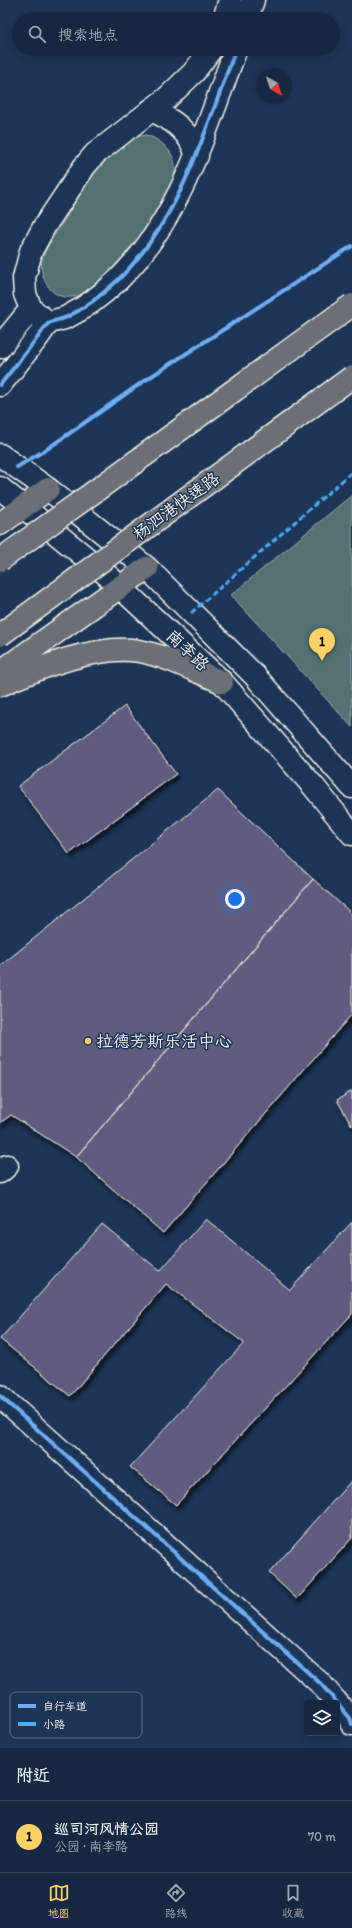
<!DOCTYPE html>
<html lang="zh">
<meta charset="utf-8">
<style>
:root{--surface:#162841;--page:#23344c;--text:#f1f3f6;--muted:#9ea6b1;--line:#35445a;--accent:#ffd166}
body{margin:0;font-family:Itim,"LXGW WenKai TC",sans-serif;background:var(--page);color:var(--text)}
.controls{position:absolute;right:12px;bottom:12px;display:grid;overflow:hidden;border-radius:4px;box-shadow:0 2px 10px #0003}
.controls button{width:36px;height:36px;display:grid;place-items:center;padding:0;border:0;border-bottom:1px solid var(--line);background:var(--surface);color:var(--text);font:20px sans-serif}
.compass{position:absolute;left:256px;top:68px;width:36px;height:36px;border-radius:50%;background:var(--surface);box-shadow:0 2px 10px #0003;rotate:140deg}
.you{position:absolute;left:235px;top:899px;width:14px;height:14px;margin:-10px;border:3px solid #fff;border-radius:50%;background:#1a73e8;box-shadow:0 0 0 6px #1a73e833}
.badge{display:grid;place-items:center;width:26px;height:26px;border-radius:50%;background:var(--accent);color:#111;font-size:13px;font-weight:700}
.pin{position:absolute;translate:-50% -33px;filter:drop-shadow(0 1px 2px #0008)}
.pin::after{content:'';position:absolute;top:21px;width:14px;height:12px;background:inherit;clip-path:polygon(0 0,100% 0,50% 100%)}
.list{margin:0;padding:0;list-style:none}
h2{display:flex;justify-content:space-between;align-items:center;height:52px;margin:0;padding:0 16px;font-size:17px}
h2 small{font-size:13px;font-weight:400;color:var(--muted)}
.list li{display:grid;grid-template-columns:26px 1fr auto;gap:12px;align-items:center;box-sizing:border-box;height:72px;padding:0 16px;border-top:1px solid var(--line)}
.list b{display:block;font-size:15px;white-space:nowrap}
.list p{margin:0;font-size:13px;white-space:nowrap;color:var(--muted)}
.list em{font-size:13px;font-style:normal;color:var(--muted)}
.icon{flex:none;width:22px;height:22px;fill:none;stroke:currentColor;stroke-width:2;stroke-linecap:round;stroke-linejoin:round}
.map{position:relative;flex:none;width:352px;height:1748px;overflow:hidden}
.search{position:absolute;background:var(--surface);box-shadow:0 2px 10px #0003;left:12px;right:12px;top:12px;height:44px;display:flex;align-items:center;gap:10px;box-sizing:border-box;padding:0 14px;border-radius:22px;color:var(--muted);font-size:15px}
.sheet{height:124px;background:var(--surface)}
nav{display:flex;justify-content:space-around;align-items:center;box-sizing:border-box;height:56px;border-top:1px solid var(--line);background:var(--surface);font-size:11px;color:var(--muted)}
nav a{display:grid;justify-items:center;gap:2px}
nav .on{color:var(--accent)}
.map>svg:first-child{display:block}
.green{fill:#527171;stroke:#a3b1ac}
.building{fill:#5e5d7f;stroke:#f4f1e8;filter:url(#shadow)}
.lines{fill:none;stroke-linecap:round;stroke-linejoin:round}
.minor-casing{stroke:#f4f1e8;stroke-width:25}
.secondary-casing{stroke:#f4f1e8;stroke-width:25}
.trunk-casing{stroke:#f4f1e8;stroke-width:25}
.minor{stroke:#1d3557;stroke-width:22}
.secondary{stroke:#1d3557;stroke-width:22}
.trunk{stroke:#6a7074;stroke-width:22}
.trunk-bridge-casing{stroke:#f4f1e8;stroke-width:25;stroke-linecap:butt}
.trunk-bridge{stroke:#6a7074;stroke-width:22}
.quiet{stroke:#49aef6;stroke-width:3;stroke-dasharray:6 3;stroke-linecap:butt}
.cycleway-casing{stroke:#1d3557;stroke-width:6}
.cycleway{stroke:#6dadf4;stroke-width:4}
.poi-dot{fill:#ffd166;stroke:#1d3557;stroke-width:1.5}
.labels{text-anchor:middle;stroke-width:3;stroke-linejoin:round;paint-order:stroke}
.street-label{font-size:17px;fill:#f4f1e8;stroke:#1d3557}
.poi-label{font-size:17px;fill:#f4f1e8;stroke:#1d3557;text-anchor:start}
.key{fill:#1d3557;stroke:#5e6d82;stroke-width:1}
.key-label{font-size:11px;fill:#f4f1e8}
</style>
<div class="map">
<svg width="352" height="1748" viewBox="0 0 352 1748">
<defs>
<filter id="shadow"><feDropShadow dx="2.5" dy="4.5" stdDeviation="2" flood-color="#0009"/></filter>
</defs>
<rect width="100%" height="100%" fill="#1d3557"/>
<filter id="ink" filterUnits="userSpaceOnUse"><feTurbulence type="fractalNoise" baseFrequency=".025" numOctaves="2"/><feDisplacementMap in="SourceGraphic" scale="8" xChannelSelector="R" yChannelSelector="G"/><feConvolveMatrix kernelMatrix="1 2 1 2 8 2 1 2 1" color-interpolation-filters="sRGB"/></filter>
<g filter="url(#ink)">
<path class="green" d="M146,135C162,140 177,154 175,172C173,197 113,274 92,289C83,296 69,300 58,295C46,289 39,272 42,259C46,246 55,235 62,224C79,196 110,139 146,135Z
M352,495V727L231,595Z"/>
<path class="building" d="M125,706L176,774L69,854L18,786Z
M218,790L313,879L76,1157L11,1115L0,1123V966Z
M313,879L352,914V1014L163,1233L76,1157Z
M352,1091V1126L337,1100Z
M206,1219L290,1290L352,1222V1314L176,1505L130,1467L244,1343L166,1284L70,1396L0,1339L102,1224L160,1271Z
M352,1480V1538L297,1599L269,1573Z"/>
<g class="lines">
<defs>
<path id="minor" d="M224,19L230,0
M247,19L253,0
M151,110C174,120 190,132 197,156
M49,323L31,309L25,294L24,278L31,251L44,227L84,167L95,154L167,98L194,72L211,49
M0,347L31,309
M0,385C13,369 25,353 38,337C41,333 45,326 49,323C54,320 61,320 67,317C85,308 103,294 118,280C182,217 205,130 236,49
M0,1172L7,1166
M0,1396L321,1684L350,1718L352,1724"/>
<path id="secondary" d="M0,455L48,489L147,568L255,676L352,787
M0,488L106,574L222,682L314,787L352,834"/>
<path id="trunk" d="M0,524L48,489
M0,672L147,568
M0,685C38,668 97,644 139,651C167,656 195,671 222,682"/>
</defs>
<use href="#minor" class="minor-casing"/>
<use href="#secondary" class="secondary-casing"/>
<use href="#trunk" class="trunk-casing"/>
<use href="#minor" class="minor"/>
<use href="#secondary" class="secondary"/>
<use href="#trunk" class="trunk"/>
<defs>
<path id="trunk-bridge" d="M0,560L352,305
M0,635L352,377"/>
</defs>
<use href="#trunk-bridge" class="trunk-bridge-casing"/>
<use href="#trunk-bridge" class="trunk-bridge"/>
<path class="quiet" d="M191,613L352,472"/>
<defs>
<path id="cycleway" d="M0,385C13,369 25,353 38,337C41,333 45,326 49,323C54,320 61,320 67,317C85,308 103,294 118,280C182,217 205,130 236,49
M17,467L47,449L144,381L352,246
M0,1396L321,1684L350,1718L352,1724"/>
</defs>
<use href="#cycleway" class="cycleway-casing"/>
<use href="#cycleway" class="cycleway"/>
</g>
</g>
<circle class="poi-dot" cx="88" cy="1041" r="4"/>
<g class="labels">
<g class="street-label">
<text transform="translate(176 506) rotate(-36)" y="6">杨泗港快速路</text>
<text transform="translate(188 650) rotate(43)" y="6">南李路</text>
</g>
<g class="poi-label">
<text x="96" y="1047">拉德芳斯乐活中心</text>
</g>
</g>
<rect x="10" y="1692" width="132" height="46" rx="6" class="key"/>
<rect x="18" y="1704" width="18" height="4" fill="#6dadf4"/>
<rect x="18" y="1722" width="18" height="4" fill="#49aef6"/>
<g class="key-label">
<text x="43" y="1710">自行车道</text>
<text x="43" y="1728">小路</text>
</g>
</svg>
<div class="controls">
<button><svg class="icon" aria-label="layers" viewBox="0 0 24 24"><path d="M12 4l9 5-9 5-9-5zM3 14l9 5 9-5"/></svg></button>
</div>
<svg class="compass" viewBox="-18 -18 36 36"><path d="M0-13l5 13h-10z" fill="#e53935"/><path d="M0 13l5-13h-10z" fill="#9ea6b1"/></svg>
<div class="you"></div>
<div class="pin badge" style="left:322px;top:661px">1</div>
<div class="search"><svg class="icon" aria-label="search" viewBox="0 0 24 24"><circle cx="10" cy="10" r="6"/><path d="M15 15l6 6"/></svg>搜索地点</div>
</div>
<section class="sheet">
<h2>附近<small></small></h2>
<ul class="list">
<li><span class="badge">1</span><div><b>巡司河风情公园</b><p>公园 · 南李路</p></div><em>70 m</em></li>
</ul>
</section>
<nav>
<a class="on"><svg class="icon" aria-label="map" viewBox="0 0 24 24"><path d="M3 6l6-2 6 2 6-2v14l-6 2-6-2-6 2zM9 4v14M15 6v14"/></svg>地图</a>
<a><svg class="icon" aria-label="directions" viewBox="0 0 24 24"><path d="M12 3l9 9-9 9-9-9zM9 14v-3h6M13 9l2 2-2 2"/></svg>路线</a>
<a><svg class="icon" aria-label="saved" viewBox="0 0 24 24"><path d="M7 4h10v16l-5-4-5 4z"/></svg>收藏</a>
</nav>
